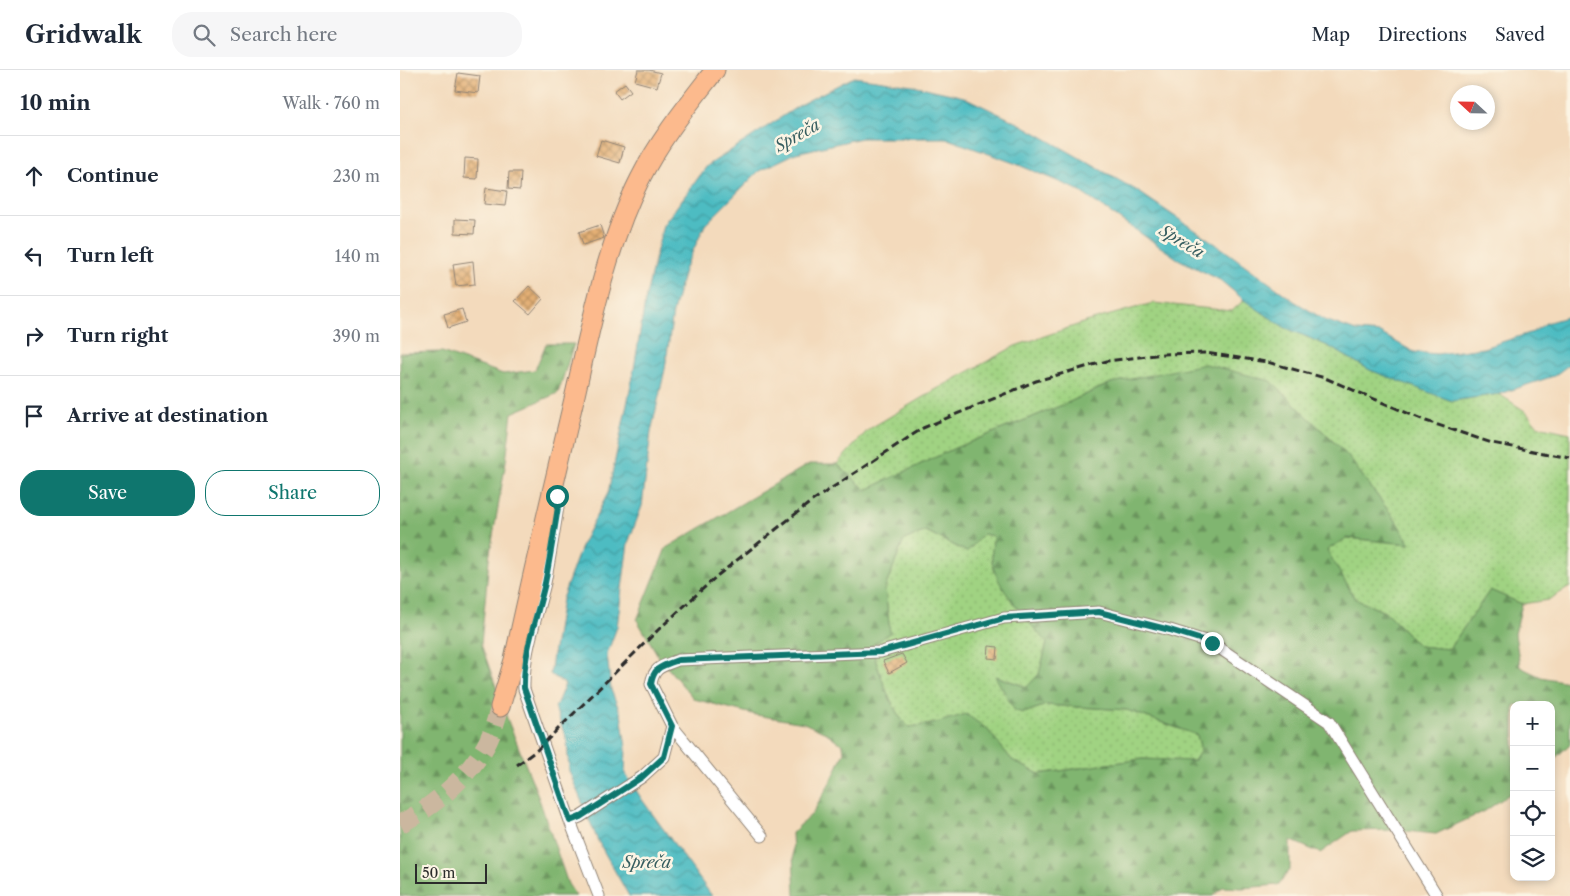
<!DOCTYPE html>
<meta charset="utf-8">
<style>
:root{--surface:#fff;--page:#f6f6f7;--text:#1f2937;--muted:#747a83;--line:#e0e1e3;--accent:#0f766e}
body{margin:0;font-family:"Libre Caslon Text",serif;background:var(--page);color:var(--text)}
.controls{position:absolute;right:15px;bottom:15px;display:grid;overflow:hidden;border-radius:10px;box-shadow:0 2px 8px #0003}
.controls button{width:45px;height:45px;display:grid;place-items:center;padding:0;border:0;border-bottom:1px solid var(--line);background:var(--surface);color:var(--text);font:25px sans-serif}
.compass{position:absolute;left:1050px;top:15px;width:45px;height:45px;border-radius:50%;background:var(--surface);box-shadow:0 2px 8px #0003;rotate:292deg}
.scale{position:absolute;left:15px;bottom:12px;width:72px;box-sizing:border-box;padding-left:5px;border:2px solid #2b2b2b;border-top:0;font-size:14px;line-height:18px;white-space:nowrap;color:#2b2b2b;-webkit-text-stroke:4px #fcf5e5;paint-order:stroke}
.stop{position:absolute;width:15px;height:15px;margin:-11px;border:4px solid #0f766e;border-radius:50%;background:#fff}
.stop.end{background:#0f766e;border-color:#fff;box-shadow:0 1px 5px #0008}
.list{margin:0;padding:0;list-style:none}
h2{display:flex;justify-content:space-between;align-items:center;height:65px;margin:0;padding:0 20px;font-size:21px}
h2 small{font-size:16px;font-weight:400;color:var(--muted)}
.list li{display:grid;grid-template-columns:32px 1fr auto;gap:15px;align-items:center;box-sizing:border-box;height:80px;padding:0 20px;border-top:1px solid var(--line)}
.list b{display:block;font-size:19px;white-space:nowrap}
.list em{font-size:16px;font-style:normal;color:var(--muted)}
.actions{display:flex;gap:10px;padding:15px 20px}
.actions a{flex:1;padding:11px 0;border:1px solid var(--accent);border-radius:20px;text-align:center;font-size:18px;color:var(--accent)}
.actions .main{background:var(--accent);color:#fff}
.icon{flex:none;width:28px;height:28px;fill:none;stroke:currentColor;stroke-width:2;stroke-linecap:round;stroke-linejoin:round}
.map{position:relative;flex:none;width:1170px;height:826px;overflow:hidden}
header{display:flex;align-items:center;gap:30px;box-sizing:border-box;height:70px;padding:0 25px;background:var(--surface);border-bottom:1px solid var(--line)}
header strong{font-size:24px}
nav{display:flex;gap:28px;margin-inline-start:auto;font-size:18px}
.search{width:350px;height:45px;background:var(--page);display:flex;align-items:center;gap:12px;box-sizing:border-box;padding:0 18px;border-radius:20px;color:var(--muted);font-size:19px}
main{display:flex}
aside{flex:1;background:var(--surface)}
.map>svg:first-child{display:block}
.grass{fill:url(#grass-dots);stroke:#667f56}
.forest{fill:url(#forest-firs);stroke:#56704e;fill-rule:evenodd}
.water{fill:url(#water-waves);stroke:#3c7476}
.building{fill:url(#building-cross-hatch)}
.lines{fill:none;stroke-linecap:round;stroke-linejoin:round}
.primary-tunnel{stroke:#cbb79f;stroke-width:19;stroke-dasharray:19 9;stroke-linecap:butt}
.minor-casing{stroke:#8f8274;stroke-width:13}
.primary-casing{stroke:#8f8274;stroke-width:21}
.minor{stroke:#fff;stroke-width:11}
.primary{stroke:#fcba8d;stroke-width:19}
.rail{stroke:#2b2b2b;stroke-width:3;stroke-dasharray:8 4;stroke-linecap:butt}
.route{stroke:#0f766e;stroke-width:6}
.labels{text-anchor:middle;stroke-width:5;stroke-linejoin:round;paint-order:stroke}
.water-label{font-size:16px;font-style:italic;fill:#375e60;stroke:#fcf5e5}
</style>
<header>
<strong>Gridwalk</strong>
<div class="search"><svg class="icon" aria-label="search" viewBox="0 0 24 24"><circle cx="10" cy="10" r="6"/><path d="M15 15l6 6"/></svg>Search here</div>
<nav><a>Map</a><a>Directions</a><a>Saved</a></nav>
</header>
<main>
<aside>
<h2>10 min<small>Walk · 760 m</small></h2>
<ul class="list">
<li><svg class="icon" aria-label="ahead" viewBox="0 0 24 24"><path d="M12 20V5M6 11l6-6 6 6"/></svg><div><b>Continue</b></div><em>230 m</em></li>
<li><svg class="icon" aria-label="left" viewBox="0 0 24 24"><path d="M17 20v-9H6M10 6l-5 5 5 5"/></svg><div><b>Turn left</b></div><em>140 m</em></li>
<li><svg class="icon" aria-label="right" viewBox="0 0 24 24"><path d="M7 20v-9h11M14 6l5 5-5 5"/></svg><div><b>Turn right</b></div><em>390 m</em></li>
<li><svg class="icon" aria-label="arrive" viewBox="0 0 24 24"><path d="M6 21V4h12l-3 4 3 4H6"/></svg><div><b>Arrive at destination</b></div></li>
</ul>
<div class="actions"><a class="main">Save</a><a>Share</a></div>
</aside>
<div class="map">
<svg width="1170" height="826" viewBox="0 0 1170 826">
<defs>
<pattern id="grass-dots" width="8" height="8" patternUnits="userSpaceOnUse" patternTransform="scale(1.25)"><rect width="8" height="8" fill="#a0d382"/><path d="M2 2h.1M6 6h.1" fill="none" stroke="#8ab570" stroke-width="1.8" stroke-linecap="round"/></pattern>
<pattern id="forest-firs" width="22" height="20" patternUnits="userSpaceOnUse" patternTransform="scale(1.25)"><rect width="22" height="20" fill="#80b570"/><path d="M5 1l3.5 6h-7zM16 11l3.5 6h-7z" fill="#69935c"/></pattern>
<pattern id="water-waves" width="16" height="10" patternUnits="userSpaceOnUse" patternTransform="scale(1.25)"><rect width="16" height="10" fill="#4dbcc2"/><path d="M0 5q4-4 8 0t8 0" fill="none" stroke="#40999e"/></pattern>
<pattern id="building-cross-hatch" width="8" height="8" patternUnits="userSpaceOnUse" patternTransform="scale(1.25)"><rect width="8" height="8" fill="#e3af74"/><path d="M0 0l8 8M0 8l8-8" fill="none" stroke="#b88f5f"/></pattern>
</defs>
<rect width="100%" height="100%" fill="#fcf5e5"/>
<filter id="ink" filterUnits="userSpaceOnUse"><feTurbulence type="fractalNoise" baseFrequency=".02" numOctaves="2"/><feDisplacementMap in="SourceGraphic" scale="10" xChannelSelector="R" yChannelSelector="G"/><feConvolveMatrix kernelMatrix="1 2 1 2 8 2 1 2 1" color-interpolation-filters="sRGB"/></filter>
<filter id="wash" filterUnits="userSpaceOnUse"><feTurbulence type="fractalNoise" baseFrequency=".0096" numOctaves="4" result="noise"/><feDisplacementMap in="SourceGraphic" scale="20" xChannelSelector="R" yChannelSelector="G"/><feGaussianBlur stdDeviation="1.12" result="paint"/><feColorMatrix in="noise" values="0 0 0 0 0 0 0 0 0 0 0 0 0 0 0 0 0 1.4 0 .05"/><feComposite in="paint" operator="in"/></filter>
<g filter="url(#wash)">
<rect width="100%" height="100%" fill="#f3dabc"/>
<path class="grass" d="M844,230L884,257L928,276L970,300L1052,331L1099,324L1125,341L1138,356L1170,363V517L1148,530L1122,534L1090,520L1049,579L1019,576L987,543L955,529L926,480L947,468L1009,474L996,451L947,385L871,311L711,313L665,334L555,378L466,420L437,394L469,359L535,320L615,276L689,251L753,233L832,241Z
M526,461L567,482L583,464L593,466L592,491L620,542L647,573L639,605L627,617L596,606L624,643L646,635L727,640L797,665L801,680L794,691L742,689L639,704L612,690L587,659L532,654L509,657C491,644 478,597 471,575L490,563L485,518L504,470Z"/>
<path class="forest" d="M146,274H174L158,323L112,343L106,391L89,489L81,574L108,651L137,723L168,814L176,826H0V283L42,282L103,304L135,300Z
M805,294L871,311L947,385L996,451L1010,474L947,468L927,480L955,529L987,543L1019,576L1049,579L1090,520L1122,534L1115,564L1120,597L1141,607L1168,612L1170,609V674L1151,692V635H1114V721L1085,741L1036,764L995,760L952,761L920,783L890,770V800L878,815L842,818L823,817L813,826H395L392,763L413,743L434,705L444,682L443,675L428,664L404,653L356,645L294,629L260,589L237,550L266,478L409,394H437L466,420L555,378L665,334L711,313ZM526,461L567,482L583,464L593,466C593,474 591,482 592,490C594,516 630,553 647,573L639,604L627,617L595,606L615,641L624,643L646,635L727,640L797,665L801,680L794,691L742,689L639,704L612,690L587,659L566,644L532,654L509,657C491,644 478,597 471,576L490,563L485,518L504,470Z"/>
<path class="water" d="M454,7L512,15L564,27L622,55L736,120L823,179L894,231L925,250L956,261L980,263L1014,282L1037,284L1083,278L1133,262L1146,253L1170,246V294L1154,306L1099,324L1052,331L1012,316L970,300L928,276L884,257L844,230L820,210L778,189L676,119L614,93L545,68H461L396,83L359,101L305,155L284,200L273,242L265,299L251,362L242,436L228,473L217,557L207,584L211,620L221,644L226,677L225,703L243,731L312,826H229L198,771L169,701L167,671L155,638L165,614L150,604L162,529L182,474L208,423L232,311L246,226L263,155L307,96L403,33Z"/>
<g id="blocks">
<path class="building" d="M238,0H249L261,3L257,17L235,11Z
M58,3L80,6L78,23L55,20Z
M225,13L231,21L220,29L214,21Z
M201,70L224,77L220,93L196,86Z
M65,88L78,89L77,109L64,108Z
M109,102H121L120,120L108,119Z
M86,118L107,121L105,136L84,134Z
M55,149L75,150L74,164L55,163Z
M200,155L204,168L183,175L179,162Z
M73,191L75,214L56,216L53,194Z
M129,216L143,229L130,244L115,231Z
M62,239L66,252L48,258L44,244Z
M589,576L598,577L597,589L588,588Z
M502,584L507,593L489,603L483,591Z"/>
</g>
</g>
<g filter="url(#ink)">
<use href="#blocks" fill-opacity="0" stroke="#8f8274" stroke-width="1"/>
<g class="lines">
<path class="primary-tunnel" d="M0,754C34,736 65,710 85,677C92,665 96,650 100,637"/>
<defs>
<path id="minor" d="M154,423L157,426L158,437C154,462 150,488 145,513C137,547 123,583 124,619L170,751L199,826
M170,751L180,747L242,707L264,687L272,656
M362,766L272,656L251,614C254,596 263,596 278,590L481,582L604,548L699,542L770,560L812,573L929,652L1037,826"/>
<path id="primary" d="M100,637L114,590C133,502 154,413 175,325C191,255 207,174 240,109C260,69 288,35 315,0"/>
</defs>
<use href="#minor" class="minor-casing"/>
<use href="#primary" class="primary-casing"/>
<use href="#minor" class="minor"/>
<use href="#primary" class="primary"/>
<path class="rail" d="M117,695L137,680L258,560L318,505L412,431L523,358L636,311L707,291L763,284L806,283L867,292L925,308L1026,351L1092,373L1170,388"/>
</g>
</g>
<g class="lines" filter="url(#ink)">
<path class="route" d="M157,426L158,437C154,462 150,488 145,513C137,547 123,583 124,618L170,751L180,747L242,707L264,687L272,656L251,614C254,596 263,596 278,590L481,582L604,548L699,542L770,560L812,573"/>
</g>
<g class="labels">
<g class="water-label">
<text transform="translate(397 65) rotate(-30)" y="6">Spreča</text>
<text transform="translate(782 171) rotate(31)" y="6">Spreča</text>
<text x="247" y="798">Spreča</text>
</g>
</g>
</svg>
<div class="controls">
<button>+</button>
<button>−</button>
<button><svg class="icon" aria-label="locate" viewBox="0 0 24 24"><circle cx="12" cy="12" r="6"/><path d="M12 2v4M12 18v4M2 12h4M18 12h4"/></svg></button>
<button><svg class="icon" aria-label="layers" viewBox="0 0 24 24"><path d="M12 4l9 5-9 5-9-5zM3 14l9 5 9-5"/></svg></button>
</div>
<svg class="compass" viewBox="-18 -18 36 36"><path d="M0-13l5 13h-10z" fill="#e53935"/><path d="M0 13l5-13h-10z" fill="#747a83"/></svg>
<div class="scale">50 m</div>
<div class="stop" style="left:157px;top:426px"></div>
<div class="stop end" style="left:812px;top:573px"></div>
</div>
</main>
